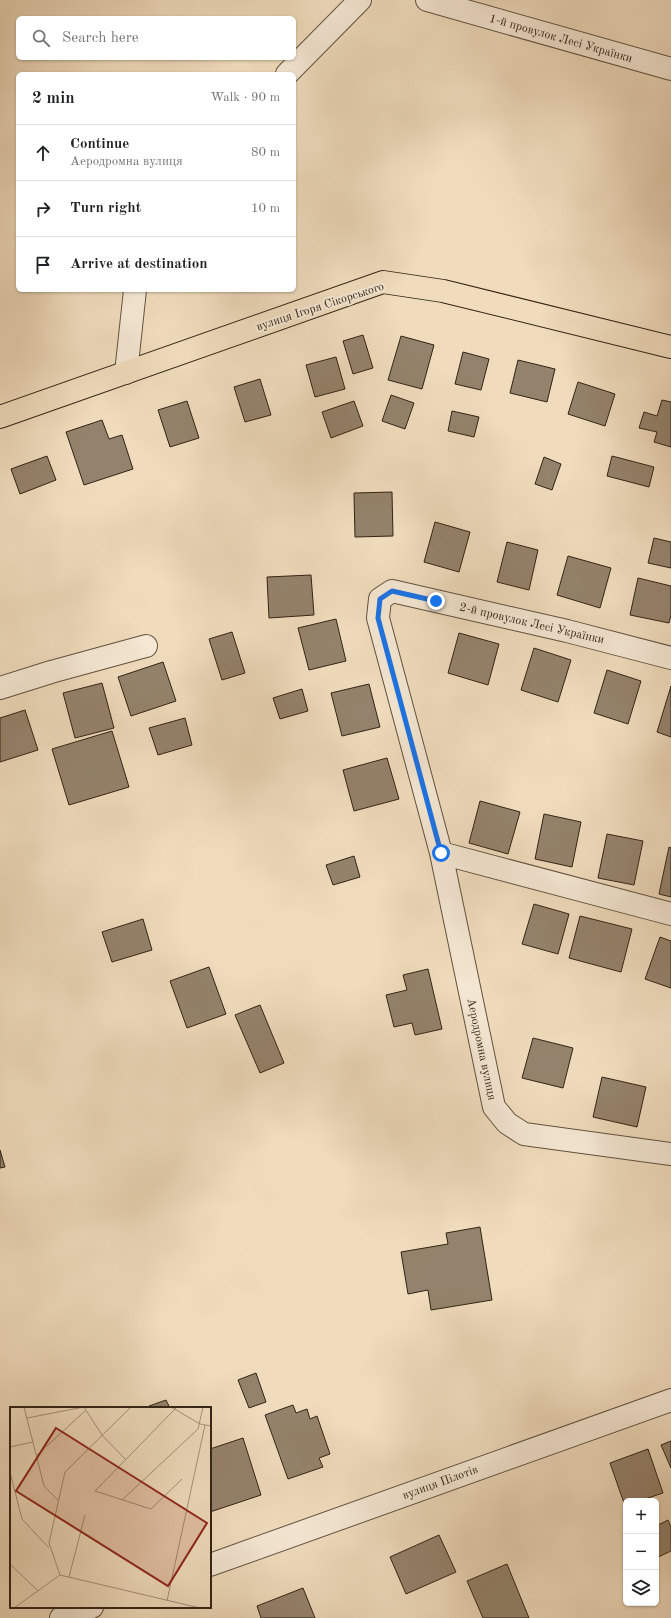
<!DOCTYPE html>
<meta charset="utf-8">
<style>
:root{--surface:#fff;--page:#f2f2f2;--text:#202124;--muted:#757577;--line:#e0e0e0}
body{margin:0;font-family:"Old Standard TT",serif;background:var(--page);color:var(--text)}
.controls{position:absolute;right:12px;bottom:12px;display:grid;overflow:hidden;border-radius:6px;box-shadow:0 1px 3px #0004}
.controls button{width:36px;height:36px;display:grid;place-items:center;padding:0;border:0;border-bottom:1px solid var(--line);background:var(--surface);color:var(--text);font:20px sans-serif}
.stop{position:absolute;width:12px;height:12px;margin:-9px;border:3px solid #1a73e8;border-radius:50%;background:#fff}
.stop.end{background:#1a73e8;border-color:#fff;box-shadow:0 1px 4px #0008}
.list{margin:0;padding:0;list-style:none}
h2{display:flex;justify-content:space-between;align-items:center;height:52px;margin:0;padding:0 16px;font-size:17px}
h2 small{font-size:13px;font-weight:400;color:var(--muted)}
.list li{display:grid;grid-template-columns:26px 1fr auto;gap:12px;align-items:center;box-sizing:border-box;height:56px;padding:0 16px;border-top:1px solid var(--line)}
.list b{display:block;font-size:15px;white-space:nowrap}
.list p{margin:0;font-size:13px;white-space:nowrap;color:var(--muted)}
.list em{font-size:13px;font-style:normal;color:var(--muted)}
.icon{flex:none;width:22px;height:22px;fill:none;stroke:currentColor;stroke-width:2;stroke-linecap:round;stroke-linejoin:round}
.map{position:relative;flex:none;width:671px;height:1618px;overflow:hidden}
.search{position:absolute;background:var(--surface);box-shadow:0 1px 3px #0004;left:16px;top:16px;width:280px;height:44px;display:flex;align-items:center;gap:10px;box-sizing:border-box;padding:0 14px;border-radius:6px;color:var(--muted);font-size:15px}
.panel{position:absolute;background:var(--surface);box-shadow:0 1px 3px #0004;left:16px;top:72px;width:280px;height:220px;border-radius:6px}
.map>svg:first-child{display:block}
.building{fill:#94836c;stroke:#312315}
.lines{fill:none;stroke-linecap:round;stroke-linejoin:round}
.minor-casing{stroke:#61513f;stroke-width:24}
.major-casing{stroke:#312315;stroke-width:24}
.minor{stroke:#f5e8d4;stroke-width:22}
.major{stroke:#f0dcbd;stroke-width:22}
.route{stroke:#1a73e8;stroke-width:5}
.labels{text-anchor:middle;stroke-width:4;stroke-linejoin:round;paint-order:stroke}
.street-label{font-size:12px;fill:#312315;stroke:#f5e8d4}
.inset-road{fill:none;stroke:#a4927a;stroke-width:1}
.view{fill:#8f2418;fill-opacity:0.15;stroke:#8f2418;stroke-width:2}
.inset-edge{fill:none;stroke:#312315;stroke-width:2}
</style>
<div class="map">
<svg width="671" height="1618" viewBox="0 0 671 1618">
<rect width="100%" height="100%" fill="#f0dcbd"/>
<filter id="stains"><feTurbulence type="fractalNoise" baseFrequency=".005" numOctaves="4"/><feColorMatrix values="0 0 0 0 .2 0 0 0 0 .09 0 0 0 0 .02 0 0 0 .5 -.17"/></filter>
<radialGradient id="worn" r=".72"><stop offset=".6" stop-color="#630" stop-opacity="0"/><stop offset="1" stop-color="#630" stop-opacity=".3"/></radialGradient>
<path class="building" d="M363,335L373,368L353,374L343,341Z
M401,336L434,345L422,389L388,380Z
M463,352L489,359L481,390L455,384Z
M336,357L345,389L315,397L306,365Z
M518,360L555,369L547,402L510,393Z
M260,379L271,415L245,422L234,387Z
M578,382L615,394L605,426L568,414Z
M391,395L414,403L405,429L382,421Z
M662,400L671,402V447L654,442L657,432L639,428L644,412L657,416Z
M187,401L199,438L170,447L158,410Z
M354,401L363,426L331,438L322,412Z
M452,411L479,417L474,437L448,431Z
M102,420L109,439L122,435L133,469L84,485L66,432Z
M47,456L56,480L20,494L11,469Z
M612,456L654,467L649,487L607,476Z
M544,457L561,464L552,490L535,484Z
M392,492L393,536L355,537L354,493Z
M435,522L470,532L459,572L424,562Z
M654,538L671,542V568L648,563Z
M507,542L538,550L529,590L497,582Z
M568,556L611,568L600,608L557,595Z
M311,575L314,615L269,618L267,577Z
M638,578L671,586V615L669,623L630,615Z
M336,619L346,661L309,670L298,628Z
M232,632L245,673L222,680L209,639Z
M459,633L499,644L488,685L448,673Z
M534,648L571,660L558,702L521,690Z
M163,662L176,701L131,716L118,677Z
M607,670L641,681L628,724L594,713Z
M102,683L114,728L75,738L63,693Z
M369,684L380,727L342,736L331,693Z
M671,686V737L657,732Z
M302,689L308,711L280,719L273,698Z
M25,710L38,750L0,762V718Z
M185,718L192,745L158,755L149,728Z
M112,731L129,787L69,805L52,749Z
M387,758L399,799L354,811L343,770Z
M480,801L520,812L508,854L469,843Z
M544,814L581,822L572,867L535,859Z
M607,834L643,841L634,885L598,878Z
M669,847L671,848V897L659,894Z
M354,856L360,877L333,885L326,865Z
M534,904L569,914L558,954L522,944Z
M580,916L632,929L621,972L569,958Z
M143,919L152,950L112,962L102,932Z
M660,937L671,941V988L645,979Z
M209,967L226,1014L187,1028L170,981Z
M428,969L442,1029L415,1035L412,1023L394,1027L386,995L407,990L403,975Z
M260,1005L284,1063L260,1073L235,1015Z
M533,1038L573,1048L563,1088L522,1078Z
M602,1077L646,1087L637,1127L593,1117Z
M0,1150L5,1167L0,1168Z
M480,1227L492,1300L431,1310L428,1290L408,1294L401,1252L448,1244L446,1233Z
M256,1373L266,1402L249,1408L238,1380Z
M166,1400L170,1408H150L149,1406Z
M293,1405L296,1413L307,1409L310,1419L317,1416L330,1454L319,1458L323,1467L288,1479L265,1415Z
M243,1438L261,1495L210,1512V1449Z
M671,1441V1468L661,1445Z
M648,1449L663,1493L639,1501H626L625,1506L610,1463Z
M668,1520L671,1527V1551L656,1558V1526Z
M439,1535L456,1572L406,1594L390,1557Z
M507,1564L529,1618H483L467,1581Z
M303,1588L315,1618H261L257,1606Z"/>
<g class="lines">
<defs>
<path id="minor" d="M427,0L671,69
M287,74L360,0
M126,373L135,290
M671,658L567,631L392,591L380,599L378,618L441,853L494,1107L507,1123L524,1134L671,1154
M0,688L51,672L146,646
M441,853L671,914
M210,1565L671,1400
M61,1618L92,1607"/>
<path id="major" d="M0,417L383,282L443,291L671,347"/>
</defs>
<use href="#minor" class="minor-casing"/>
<use href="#major" class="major-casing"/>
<use href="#minor" class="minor"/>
<use href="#major" class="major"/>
</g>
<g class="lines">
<path class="route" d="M436,601L392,591L380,599L378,618L441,853"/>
</g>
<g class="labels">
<g class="street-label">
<text transform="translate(561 38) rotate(16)" y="4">1-й провулок Лесі Українки</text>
<text transform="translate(320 306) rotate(-18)" y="4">вулиця Ігоря Сікорського</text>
<text transform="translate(532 623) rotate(13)" y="4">2-й провулок Лесі Українки</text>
<text transform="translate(482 1049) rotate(78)" y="4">Аеродромна вулиця</text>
<text transform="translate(440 1482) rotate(-20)" y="4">вулиця Пілотів</text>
</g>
</g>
<g transform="translate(10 1407)">
<rect width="201" height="201" fill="#f0dcbd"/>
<path class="inset-road" d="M14,0L34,79L49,94M74,0L92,28L115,52M161,0L190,17L201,19M167,0L85,84L141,102L172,72M17,11L74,0M0,40L23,35M27,48L75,4M0,65L12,112L39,141M112,93L188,22L193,0M0,157L28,184M50,168L190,201M59,170L75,108M157,194L195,18M4,201L50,168L39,136L55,65L121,0"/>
<path class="view" d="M46,21L197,116L158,179L6,84Z"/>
<rect width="201" height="201" class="inset-edge"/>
</g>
<rect width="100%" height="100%" filter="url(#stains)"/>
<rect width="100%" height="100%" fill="url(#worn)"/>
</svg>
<div class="controls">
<button>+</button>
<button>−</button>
<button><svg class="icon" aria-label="layers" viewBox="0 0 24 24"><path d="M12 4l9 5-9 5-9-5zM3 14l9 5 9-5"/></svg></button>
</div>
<div class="stop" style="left:441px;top:853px"></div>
<div class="stop end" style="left:436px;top:601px"></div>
<div class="search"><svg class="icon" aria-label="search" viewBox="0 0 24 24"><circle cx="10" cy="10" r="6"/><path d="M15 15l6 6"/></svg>Search here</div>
<section class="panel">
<h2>2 min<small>Walk · 90 m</small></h2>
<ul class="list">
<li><svg class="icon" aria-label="ahead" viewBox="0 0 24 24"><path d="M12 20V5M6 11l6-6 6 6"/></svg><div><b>Continue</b><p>Аеродромна вулиця</p></div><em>80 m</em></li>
<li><svg class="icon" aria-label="right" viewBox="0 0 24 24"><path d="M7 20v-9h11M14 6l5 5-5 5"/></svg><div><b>Turn right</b></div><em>10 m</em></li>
<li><svg class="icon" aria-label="arrive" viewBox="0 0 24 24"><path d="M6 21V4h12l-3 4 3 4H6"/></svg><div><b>Arrive at destination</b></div></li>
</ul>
</section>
</div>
